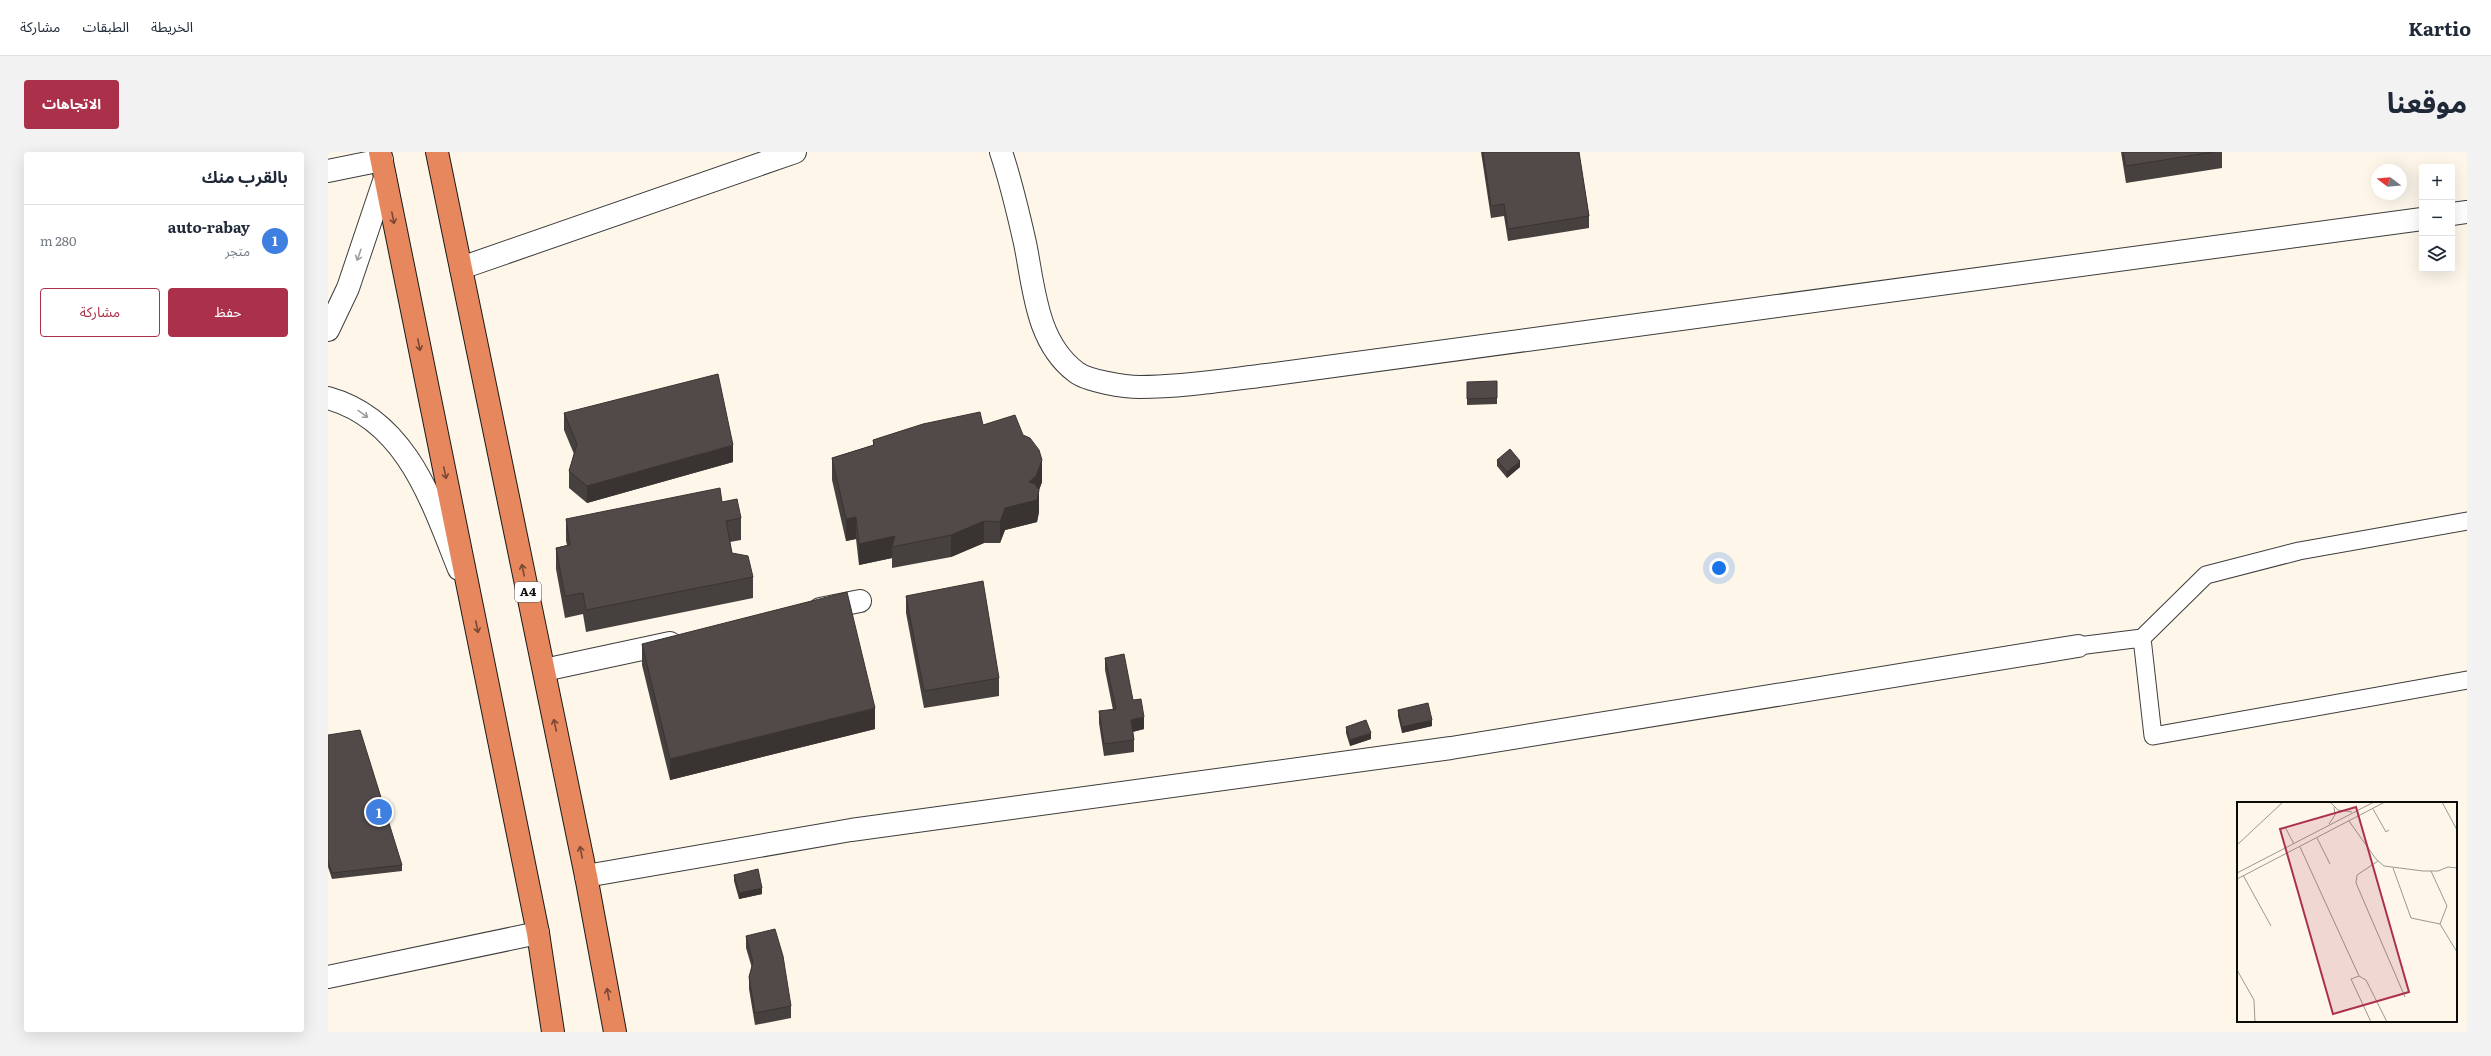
<!DOCTYPE html>
<html lang="ar">
<meta charset="utf-8">
<style>
:root{--surface:#fff;--page:#f2f2f3;--text:#1f2937;--muted:#747a83;--line:#e0e1e3;--accent:#ab314a}
body{margin:0;font-family:Literata,"Noto Sans Arabic",serif;background:var(--page);color:var(--text);direction:rtl}
.controls{position:absolute;right:12px;top:12px;display:grid;overflow:hidden;border-radius:4px;box-shadow:0 4px 16px #0002}
.controls button{width:36px;height:36px;display:grid;place-items:center;padding:0;border:0;border-bottom:1px solid var(--line);background:var(--surface);color:var(--text);font:20px sans-serif}
.compass{position:absolute;left:2043px;top:12px;width:36px;height:36px;border-radius:50%;background:var(--surface);box-shadow:0 4px 16px #0002;rotate:286deg}
.you{position:absolute;left:1391px;top:416px;width:14px;height:14px;margin:-10px;border:3px solid #fff;border-radius:50%;background:#1a73e8;box-shadow:0 0 0 6px #1a73e833}
.badge{display:grid;place-items:center;width:26px;height:26px;border-radius:50%;background:var(--accent);color:#fff;font-size:13px;font-weight:700}
.pin{position:absolute;translate:-50% -50%;border:2px solid #fff;box-shadow:0 1px 4px #0006}
.list{margin:0;padding:0;list-style:none}
h2{display:flex;justify-content:space-between;align-items:center;height:52px;margin:0;padding:0 16px;font-size:17px}
h2 small{font-size:13px;font-weight:400;color:var(--muted)}
.list li{display:grid;grid-template-columns:26px 1fr auto;gap:12px;align-items:center;box-sizing:border-box;height:72px;padding:0 16px;border-top:1px solid var(--line)}
.list b{display:block;font-size:15px;white-space:nowrap}
.list p{margin:0;font-size:13px;white-space:nowrap;color:var(--muted)}
.list em{font-size:13px;font-style:normal;color:var(--muted)}
.actions{display:flex;gap:8px;padding:12px 16px}
.actions a{flex:1;padding:9px 0;border:1px solid var(--accent);border-radius:4px;text-align:center;font-size:14px;color:var(--accent)}
.actions .main{background:var(--accent);color:#fff}
.icon{flex:none;width:22px;height:22px;fill:none;stroke:currentColor;stroke-width:2;stroke-linecap:round;stroke-linejoin:round}
.map{position:relative;flex:none;width:2139px;height:880px;overflow:hidden;direction:ltr;border-radius:4px}
header{display:flex;align-items:center;gap:24px;box-sizing:border-box;height:56px;padding:0 20px;background:var(--surface);border-bottom:1px solid var(--line)}
header strong{font-size:19px}
nav{display:flex;gap:22px;margin-inline-start:auto;font-size:14px}
.intro{display:flex;align-items:center;justify-content:space-between;box-sizing:border-box;height:96px;padding:0 24px}
h1{margin:0;font-size:28px}
.button{padding:10px 18px;border-radius:4px;background:var(--accent);color:#fff;font-size:14px;font-weight:700}
main{display:flex;gap:24px;padding:0 24px}
aside{flex:1;background:var(--surface);border-radius:4px;box-shadow:0 4px 16px #0002}
.map>svg:first-child{display:block}
.lines{fill:none;stroke-linecap:round;stroke-linejoin:round}
.lane-casing{stroke:#3d3d3d;stroke-width:19}
.street-casing{stroke:#3d3d3d;stroke-width:24}
.highway-casing{stroke:#1b1b1b;stroke-width:24}
.lane{stroke:#fff;stroke-width:17}
.street{stroke:#fff;stroke-width:22}
.highway{stroke:#e6875e;stroke-width:22}
.wall{fill:#46403e}
.shaded-wall{fill:#393432}
.building{fill:#514a48;stroke:#393432}
.oneway{stroke:#784834}
.oneway2{stroke:#9d9d9d}
.labels{text-anchor:middle;stroke-width:4;stroke-linejoin:round;paint-order:stroke}
.shield{fill:#fff;stroke:#545454;stroke-width:1}
.shield-label{font-size:12px;font-weight:bold;fill:#0a0a0a}
.inset-road{fill:none;stroke:#9c9890;stroke-width:1}
.view{fill:#ab314a;fill-opacity:0.15;stroke:#ab314a;stroke-width:2}
.inset-edge{fill:none;stroke:#0a0a0a;stroke-width:2}
</style>
<header>
<strong>Kartio</strong>
<nav><a>الخريطة</a><a>الطبقات</a><a>مشاركة</a></nav>
</header>
<div class="intro"><h1>موقعنا</h1><a class="button">الاتجاهات</a></div>
<main>
<div class="map">
<svg width="2139" height="880" viewBox="0 0 2139 880">
<rect width="100%" height="100%" fill="#fdf6e9"/>
<g class="lines">
<defs>
<path id="lane" d="M2139,369L1971,399L1878,423L1814,486L1825,584L2139,528
M1750,494L1814,486"/>
<path id="street" d="M673,0C683,30 690,60 697,91C706,135 708,190 748,220C759,229 797,235 812,235C854,235 897,228 939,223L2094,67
M0,19L54,8
M2124,62L2139,60
M133,116L467,0
M0,178L20,136L57,26
M0,246C79,268 104,350 131,417
M492,457L532,449
M216,518L342,491
M258,724L523,678L1123,596L1750,494
M0,825L210,781"/>
<path id="highway" d="M52,0L210,781L225,880
M109,0L258,724L287,880"/>
</defs>
<use href="#lane" class="lane-casing"/>
<use href="#street" class="street-casing"/>
<use href="#highway" class="highway-casing"/>
<use href="#lane" class="lane"/>
<use href="#street" class="street"/>
<use href="#highway" class="highway"/>
</g>
<path class="wall" d="M1153,0H1251L1261,64V76L1180,89L1176,64L1163,66Z
M1793,0H1894V16L1798,31Z
M1139,230L1169,246V252L1139,253Z
M236,261L405,310L259,351L241,336V319L246,302L236,278Z
M655,273L714,330L711,338V360L709,370L677,378L672,391H656L623,405L564,416V406L531,413L528,387L518,389L504,328V306L545,293V288Z
M1169,308L1192,315L1179,326L1169,314Z
M394,350L413,366V388L402,390L404,401L425,425V446L258,480L255,462L237,466L228,417V396L239,393L238,389V367Z
M578,444L671,526V544L596,556L578,461Z
M314,492L547,577L342,628L314,513Z
M777,506L805,548L816,577L805,580L806,588V600L776,604L771,571V559L785,558L777,518Z
M1070,558L1104,574L1074,581L1070,564Z
M1018,575L1043,587L1022,594L1018,581Z
M0,583L74,713V719L4,727L0,715Z
M406,723L434,742L411,747L406,729Z
M418,784L463,854V866L427,873L421,837V825L424,816L418,796Z"/>
<path class="shaded-wall" d="M405,293V310L259,351V334Z
M714,308V330L708,346L711,338V360L709,370L677,378L672,391V370L677,356L701,330Z
M1192,309V315L1179,326V320Z
M528,365V387L518,389V367Z
M656,369V391L623,405V383Z
M567,384L564,395V406L531,413V392Z
M547,556V577L342,628V607Z
M816,565V577L803,580V568Z
M1104,568V574L1074,581V575Z
M1043,581V587L1022,594V588Z
M434,736V742L411,747V741Z"/>
<path class="building" d="M1155,0H1251L1261,64L1180,77L1176,52L1163,54Z
M1795,0H1886L1798,14Z
M390,222L405,293L259,334L241,319L249,292L236,261Z
M1169,229V246L1139,247V230Z
M652,260L655,273L687,263L695,283L702,286L711,298L714,308L708,324L701,330L707,332L711,338L709,348L677,356L672,370L656,369L623,383L564,395L567,384L531,392L528,365L518,367L504,306L546,293L545,288L595,272Z
M1182,297L1192,309L1179,320L1169,308Z
M392,336L394,350L409,347L413,366L398,369L404,401L420,404L425,425L258,458L255,441L237,444L228,396L242,393L238,367Z
M655,429L671,526L596,539L578,444Z
M519,440L547,556L342,607L314,492Z
M796,502L805,548L813,547L816,565L803,568L806,588L776,592L771,559L788,557L777,506Z
M1100,551L1104,568L1074,575L1070,558Z
M1038,568L1043,581L1022,588L1018,575Z
M32,578L74,713L4,721L0,709V583Z
M430,717L434,736L411,741L406,723Z
M447,777L455,804L463,854L427,861L421,825L425,810L418,784Z"/>
<defs><path id="oneway-shaft" d="M-6 0H5M1.5-3L5.5 0L1.5 3" fill="none" stroke-width="1.6" stroke-linecap="round" stroke-linejoin="round"/></defs>
<g class="oneway">
<use href="#oneway-shaft" transform="translate(65 66) rotate(79)"/>
<use href="#oneway-shaft" transform="translate(91 193) rotate(79)"/>
<use href="#oneway-shaft" transform="translate(117 321) rotate(78)"/>
<use href="#oneway-shaft" transform="translate(195 418) rotate(-102)"/>
<use href="#oneway-shaft" transform="translate(149 475) rotate(79)"/>
<use href="#oneway-shaft" transform="translate(227 573) rotate(-102)"/>
<use href="#oneway-shaft" transform="translate(253 700) rotate(-102)"/>
<use href="#oneway-shaft" transform="translate(280 842) rotate(-100)"/>
</g>
<g class="oneway2">
<use href="#oneway-shaft" transform="translate(31 103) rotate(109)"/>
<use href="#oneway-shaft" transform="translate(35 262) rotate(36)"/>
</g>
<g class="labels">
<rect class="shield" x="187" y="430" width="26" height="20" rx="3"/>
<g class="shield-label">
<text x="200" y="444">A4</text>
</g>
</g>
<g transform="translate(1909 650)">
<rect width="220" height="220" fill="#fdf6e9"/>
<path class="inset-road" d="M93,0L101,8L115,10M205,0L220,28M136,7L149,30L152,28M112,19L139,57L147,64L186,69H201L211,65L220,66M92,22L98,13L97,5M48,25L57,42M80,36L93,62M0,43L46,0M63,45L122,174M141,59L120,73L119,81L168,195M156,66L174,116L203,122L220,150M194,69L210,104L203,122M0,71L137,0M6,73L34,124M0,77L148,0M0,168L17,198L18,220M134,220L114,177L122,174L129,178L150,220"/>
<path class="view" d="M119,5L172,190L96,212L43,27Z"/>
<rect width="220" height="220" class="inset-edge"/>
</g>
</svg>
<div class="controls">
<button>+</button>
<button>−</button>
<button><svg class="icon" aria-label="layers" viewBox="0 0 24 24"><path d="M12 4l9 5-9 5-9-5zM3 14l9 5 9-5"/></svg></button>
</div>
<svg class="compass" viewBox="-18 -18 36 36"><path d="M0-13l5 13h-10z" fill="#e53935"/><path d="M0 13l5-13h-10z" fill="#747a83"/></svg>
<div class="you"></div>
<div class="pin badge" style="left:51px;top:660px;background:#3f7fe0">1</div>
</div>
<aside>
<h2>بالقرب منك<small></small></h2>
<ul class="list">
<li><span class="badge" style="background:#3f7fe0">1</span><div><b>auto-rabay</b><p>متجر</p></div><em>280 m</em></li>
</ul>
<div class="actions"><a class="main">حفظ</a><a>مشاركة</a></div>
</aside>
</main>
